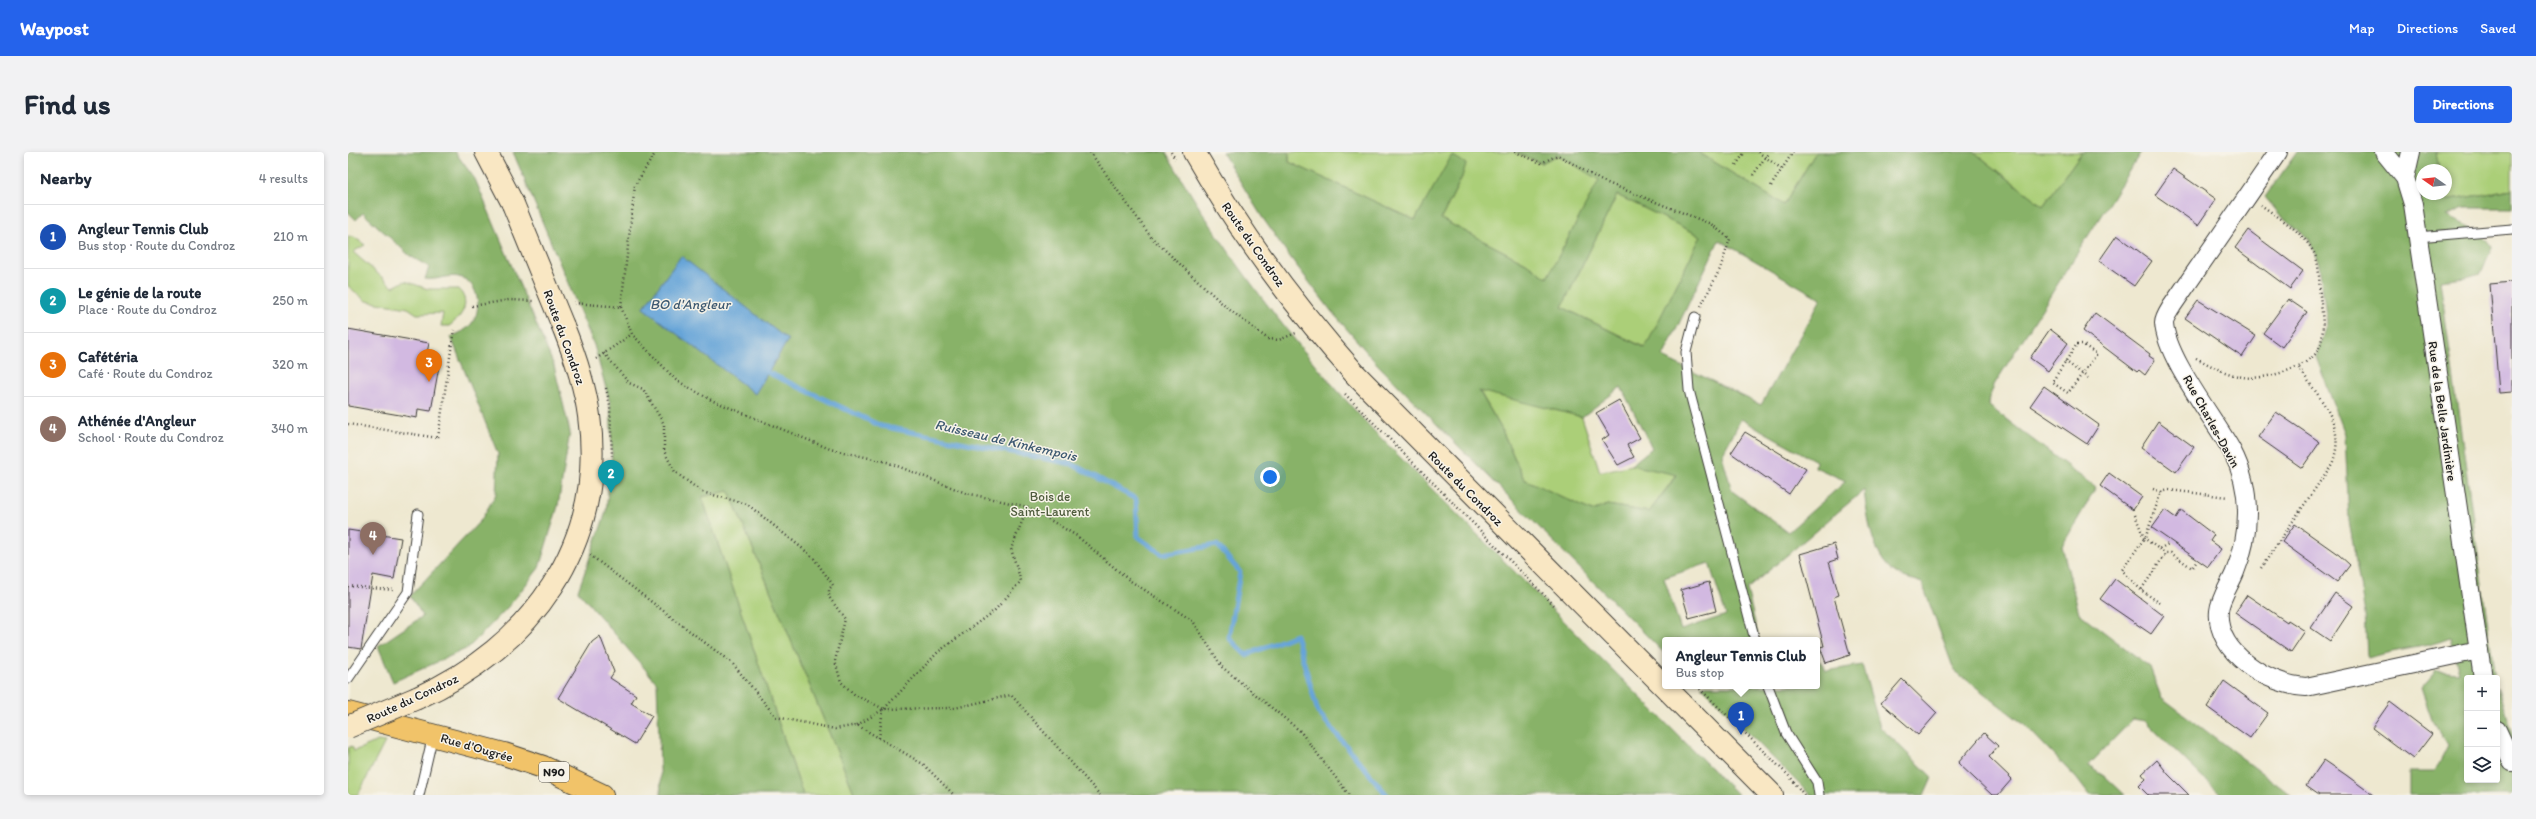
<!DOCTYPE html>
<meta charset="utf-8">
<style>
:root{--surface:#fff;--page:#f2f2f3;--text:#1f2937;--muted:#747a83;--line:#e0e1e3;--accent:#2563eb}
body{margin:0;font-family:Itim,sans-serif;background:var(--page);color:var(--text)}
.controls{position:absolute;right:12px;bottom:12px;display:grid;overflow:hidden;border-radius:4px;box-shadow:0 2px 6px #0003}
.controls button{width:36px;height:36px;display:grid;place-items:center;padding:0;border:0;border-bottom:1px solid var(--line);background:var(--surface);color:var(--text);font:20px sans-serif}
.compass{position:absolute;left:2068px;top:12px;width:36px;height:36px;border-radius:50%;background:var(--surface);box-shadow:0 2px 6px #0003;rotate:284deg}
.you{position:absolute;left:922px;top:325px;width:14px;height:14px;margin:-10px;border:3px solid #fff;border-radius:50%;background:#1a73e8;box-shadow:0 0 0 6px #1a73e833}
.badge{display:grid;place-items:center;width:26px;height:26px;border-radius:50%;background:var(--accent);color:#fff;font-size:13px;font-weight:700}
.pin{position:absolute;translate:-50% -33px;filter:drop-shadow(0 1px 2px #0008)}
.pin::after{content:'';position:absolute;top:21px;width:14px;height:12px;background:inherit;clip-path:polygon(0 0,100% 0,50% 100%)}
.popup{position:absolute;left:1314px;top:485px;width:158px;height:52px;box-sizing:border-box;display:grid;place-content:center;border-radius:4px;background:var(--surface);filter:drop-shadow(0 1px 3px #0005);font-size:13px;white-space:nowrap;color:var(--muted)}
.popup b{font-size:15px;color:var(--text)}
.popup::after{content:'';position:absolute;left:50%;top:100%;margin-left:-8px;border:8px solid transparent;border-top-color:var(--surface)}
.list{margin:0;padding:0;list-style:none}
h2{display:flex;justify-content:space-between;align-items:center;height:52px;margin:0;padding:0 16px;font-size:17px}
h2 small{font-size:13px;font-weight:400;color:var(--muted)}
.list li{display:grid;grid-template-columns:26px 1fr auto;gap:12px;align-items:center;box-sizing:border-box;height:64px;padding:0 16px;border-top:1px solid var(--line)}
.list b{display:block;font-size:15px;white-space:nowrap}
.list p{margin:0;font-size:13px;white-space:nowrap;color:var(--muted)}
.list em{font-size:13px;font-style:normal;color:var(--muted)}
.icon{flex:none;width:22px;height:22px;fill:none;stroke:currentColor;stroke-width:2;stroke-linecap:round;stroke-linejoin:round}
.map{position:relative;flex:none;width:2164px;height:643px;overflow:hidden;border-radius:4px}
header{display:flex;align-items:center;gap:24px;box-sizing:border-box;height:56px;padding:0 20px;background:var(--accent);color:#fff}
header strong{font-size:19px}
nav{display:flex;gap:22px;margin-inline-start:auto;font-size:14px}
.intro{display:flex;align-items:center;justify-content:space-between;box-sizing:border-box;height:96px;padding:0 24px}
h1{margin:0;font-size:28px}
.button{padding:10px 18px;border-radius:4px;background:var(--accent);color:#fff;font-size:14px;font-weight:700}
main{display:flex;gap:24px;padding:0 24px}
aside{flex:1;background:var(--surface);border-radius:4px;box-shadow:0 2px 6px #0003}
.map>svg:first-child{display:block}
.green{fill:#abcf78;stroke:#64764a}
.forest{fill:#88b268;stroke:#526742;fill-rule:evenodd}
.water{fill:#66a4d8;stroke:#41607a}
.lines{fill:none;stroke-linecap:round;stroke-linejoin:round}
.stream{stroke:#66a4d8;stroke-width:5}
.building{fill:#d2b9e1}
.service-casing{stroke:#3c3b37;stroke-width:11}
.minor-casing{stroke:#3c3b37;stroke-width:20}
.secondary-casing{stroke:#3c3b37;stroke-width:24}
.primary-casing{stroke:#3c3b37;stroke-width:24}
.path{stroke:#3c3b37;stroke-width:2.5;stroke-dasharray:1 3;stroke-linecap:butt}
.service{stroke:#fff;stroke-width:9}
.minor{stroke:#fff;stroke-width:18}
.secondary{stroke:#f9e7c3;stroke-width:22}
.primary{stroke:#f1c369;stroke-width:22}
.secondary-bridge-casing{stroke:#3c3b37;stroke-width:24;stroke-linecap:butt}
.secondary-bridge{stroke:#f9e7c3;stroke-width:22}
.labels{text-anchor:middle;stroke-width:3;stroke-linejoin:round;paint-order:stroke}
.shield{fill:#f7f3e8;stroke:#5e5c59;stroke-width:1}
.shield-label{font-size:12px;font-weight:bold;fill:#1c1c1c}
.street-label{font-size:13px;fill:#1c1c1c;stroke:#f7f3e8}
.park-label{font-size:13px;fill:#4e5b3c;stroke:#f7f3e8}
.water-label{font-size:14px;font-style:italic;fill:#3d5971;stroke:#f7f3e8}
</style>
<header>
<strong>Waypost</strong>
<nav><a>Map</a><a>Directions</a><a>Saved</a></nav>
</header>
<div class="intro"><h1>Find us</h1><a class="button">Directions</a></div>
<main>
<aside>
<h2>Nearby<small>4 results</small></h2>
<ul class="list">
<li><span class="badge" style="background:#1a4fb4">1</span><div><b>Angleur Tennis Club</b><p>Bus stop · Route du Condroz</p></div><em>210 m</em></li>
<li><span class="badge" style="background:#0f9aa8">2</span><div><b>Le génie de la route</b><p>Place · Route du Condroz</p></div><em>250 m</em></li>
<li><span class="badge" style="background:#e8710a">3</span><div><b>Cafétéria</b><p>Café · Route du Condroz</p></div><em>320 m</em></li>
<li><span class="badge" style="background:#8d6e63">4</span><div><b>Athénée d'Angleur</b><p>School · Route du Condroz</p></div><em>340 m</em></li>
</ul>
</aside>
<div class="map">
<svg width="2164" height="643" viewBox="0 0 2164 643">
<rect width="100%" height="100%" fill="#f7f3e8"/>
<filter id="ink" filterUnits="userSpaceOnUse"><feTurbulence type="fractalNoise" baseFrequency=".025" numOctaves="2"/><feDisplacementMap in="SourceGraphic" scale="8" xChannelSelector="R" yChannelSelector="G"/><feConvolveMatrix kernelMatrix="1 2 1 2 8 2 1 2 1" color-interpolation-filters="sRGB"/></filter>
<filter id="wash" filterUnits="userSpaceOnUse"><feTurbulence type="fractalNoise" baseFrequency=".012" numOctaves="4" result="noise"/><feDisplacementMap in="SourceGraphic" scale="16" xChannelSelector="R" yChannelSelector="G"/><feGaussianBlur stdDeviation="0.9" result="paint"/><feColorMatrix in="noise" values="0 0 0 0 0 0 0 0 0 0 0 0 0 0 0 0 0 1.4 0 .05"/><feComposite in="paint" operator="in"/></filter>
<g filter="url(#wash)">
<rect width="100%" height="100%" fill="#eee8d0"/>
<path class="green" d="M941,0H1167L1193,11L1210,3L1252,28L1199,126L1178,111L1093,67L1114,25L1104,4L1067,68L941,10Z
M1350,0H1468L1436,53Z
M1626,0H1734L1695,54Z
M2088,0H2164V38L2096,49L2095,42H2098V18H2091Z
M1269,43L1353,84L1298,196L1214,155Z
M0,84L6,85L17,93L5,100L45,135L57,129L80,137H110C124,150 114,165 101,174H93L95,161L69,162L60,156L18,149L0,134Z
M1131,238L1234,265L1252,320L1283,313L1329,322L1301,360L1260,353L1244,359L1176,327L1153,276Z
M381,339L507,643H455L354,345Z
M30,589L37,590L10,643H0V596L4,594L6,599Z"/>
<path class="forest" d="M0,0H107L127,27L206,214L222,280L210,354L191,416L160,455L120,496L45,530L30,494L75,464L62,444L133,368L148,342L150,302L103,185C111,181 119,178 124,171C134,158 131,132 114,126C102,121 90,129 77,127L81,115L62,104L15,61L8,68L0,60Z
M165,0H818C876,102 946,193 1026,279L1390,643H507L381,339L354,345L455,643H313L309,531L230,439L258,360L264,301L262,251L246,193Z
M874,0H941V10L1067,68L1104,3L1118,12L1114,25L1093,67L1178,111L1199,126L1251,28L1210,3L1193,11L1167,0H1350L1436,53L1468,0H1626L1695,54L1734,0H1793L1646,233L1642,244L1641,254L1748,336L1714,394L1731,461L1802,515L1813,545L1943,643H1873L1797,569L1785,567L1740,614L1759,626L1777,643H1741L1729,627L1678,574L1606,518L1574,431C1566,428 1555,426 1548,421C1524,407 1519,363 1516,338L1399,437L1411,488H1317V502L1030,213L984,160L942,105L914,65ZM1269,43L1353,84L1297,196L1214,155ZM1371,88L1473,147L1413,253L1315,205ZM1273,235L1304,296L1283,313L1329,323L1301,360L1260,353L1244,359L1176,327L1153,276L1131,239L1234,265ZM1393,267L1468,309L1467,315L1498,329L1440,380L1384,339L1374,303ZM1361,411L1378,463L1333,478L1316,426Z
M1949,0H2088L2091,18H2074V42H2095L2096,49L2164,38V56H2116L2098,64C2119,75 2130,75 2144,95L2133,121L2117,125L2092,128L2147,526H2119V628H2149V534L2164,583V643H2061V620H2087L2100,594L2084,568L2073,536L2088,519L2111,521L2102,486C2076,497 2047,497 2020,506L2019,504L2017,462L2001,369L1997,282L1968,205L1979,170L1971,112L1961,87L1932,63L1917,45Z
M1469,510H1474L1478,519L1514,513L1532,575L1584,625L1576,643H1462L1353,534H1469Z"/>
<path class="water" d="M333,104L440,188L407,242L295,156Z"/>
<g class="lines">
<path class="stream" d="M421,221L533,274L724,312L788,347L790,385L814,402L869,393L892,420L881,486L898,503L948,483L970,560L1039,643"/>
</g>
<g id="blocks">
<path class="building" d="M1825,17L1868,47L1850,73L1807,43Z
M1900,78L1955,119L1942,137L1887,96Z
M1769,83L1804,109L1786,134L1751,109Z
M2164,130V240L2151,241L2142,132Z
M1940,147L1959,160L1934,195L1915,181Z
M1850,148L1908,184L1894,205L1837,166Z
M1747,161L1802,202L1801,204L1807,208L1797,223L1791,218L1789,220L1735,179Z
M0,177L81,191L79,201L93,203L83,259L70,257L69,266L0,254Z
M1702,177L1720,191L1700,219L1682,206Z
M1696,234L1751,273L1739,292L1682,254Z
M1271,248L1292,286L1279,293L1286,305L1270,313L1254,288L1261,283L1248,261Z
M1928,260L1972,290L1954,316L1910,285Z
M1810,269L1846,295L1828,320L1793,295Z
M1397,280L1458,317L1441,342L1383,301Z
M1761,321L1794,345L1785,358L1752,334Z
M1817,358L1828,366L1833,358L1866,383L1862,389L1873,397L1860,415L1804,376Z
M1947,372L1991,403L2002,413L1989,430L1934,390Z
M0,378L53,386L46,427L25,423L13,497L0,495Z
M1486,392L1490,407L1481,410L1491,443L1486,445L1502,503L1478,511L1472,495L1476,494L1452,402Z
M1767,427L1816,464L1803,482L1752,447Z
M1361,430L1368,459L1341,466L1333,438Z
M1987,441L2005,454L1982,489L1963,476Z
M1899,443L1939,470L1940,468L1957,479L1943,500L1887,461Z
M252,484L266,520L262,526L288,543L283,551L304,564L287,592L210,546L244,490Z
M1554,527L1589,561L1570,583L1533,551Z
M1876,529L1920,561L1902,586L1859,555Z
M2042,550L2084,582L2065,607L2024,576Z
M1636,581L1650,594L1641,605L1664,627L1650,643H1644L1610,611Z
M1809,608L1820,622L1841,643H1800L1791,634L1798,627L1794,622Z
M1976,608L1998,623L2025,643H1971L1958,634Z"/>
</g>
</g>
<g filter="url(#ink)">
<use href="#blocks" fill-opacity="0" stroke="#3c3b37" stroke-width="1"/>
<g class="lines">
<defs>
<path id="service" d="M2069,85L2164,77
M1347,165L1338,200L1341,238L1407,488
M0,527L60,440L70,362
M1420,534L1438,581L1469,630L1471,643
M71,643L85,583"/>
<path id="minor" d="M1930,0L1824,154C1821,159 1816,166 1816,171C1818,206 1866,266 1884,299C1904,337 1903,381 1887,420C1883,431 1872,446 1871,459C1867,501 1921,533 1958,535L2131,498
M2036,0L2057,26L2065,52L2135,526
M2057,26L2063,0
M2149,578L2164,610"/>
<path id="secondary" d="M138,0L165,52
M846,0C892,80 946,154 1008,223L1424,643
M69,546C182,496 259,392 241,264C237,233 227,204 215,174"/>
<path id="primary" d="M0,561L156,602L195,615L254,643"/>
</defs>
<use href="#service" class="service-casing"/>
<use href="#minor" class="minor-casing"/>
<use href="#secondary" class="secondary-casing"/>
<use href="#primary" class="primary-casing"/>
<path class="path" d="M742,0L803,85L878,155L920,187L931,188L948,181
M823,0L827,7
M1167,0L1193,11L1210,3L1252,28L1363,72L1382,87L1372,117L1353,154
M1410,0L1434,17
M1388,13L1397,0
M1405,23L1421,0
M1423,34L1445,0
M226,151L273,155L287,33L308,0
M124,154L161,148L185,149
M273,155L284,182L328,228L363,248L482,297L539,310L618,341L680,355L729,384L781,428L845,469L874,515L952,579L1001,643
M1729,192H1734L1749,202L1720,241L1705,231L1706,227Z
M256,201L281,231L295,237L316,272V299L327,320L354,340L399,352L465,405L485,433L481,437V445L497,467L487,509L493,530L507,543L536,557L607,556L663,543L752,643
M1848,206C1864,214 1877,222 1895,225C1914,229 1961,216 1970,198C1978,183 1974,160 1972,144C1971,131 1972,110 1965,99C1954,79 1931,66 1913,53
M248,207L284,182
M1717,209L1740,226
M258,236L262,253L264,304
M997,242L1206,453
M0,272L90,286L106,178
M1805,337L1813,340
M1787,363L1796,386L1811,397L1822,391
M1811,397L1818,401
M242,403L385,512L428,565L487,577L509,573L575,612L606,643
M1913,416L1984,312C2000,272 1970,246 1950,214
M0,434L46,438
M1793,438L1774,418L1798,384L1813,340L1821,338L1880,345
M1812,451L1793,438L1818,401H1823L1844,416L1849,409
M1349,534L1443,626L1456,643
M509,573L536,557L590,500L647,458L673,429L663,397L680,355
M531,586L535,557"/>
<use href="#service" class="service"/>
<use href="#minor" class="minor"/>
<use href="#secondary" class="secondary"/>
<use href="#primary" class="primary"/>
<defs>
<path id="secondary-bridge" d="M165,52L215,174
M0,575L69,546"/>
</defs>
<use href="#secondary-bridge" class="secondary-bridge-casing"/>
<use href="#secondary-bridge" class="secondary-bridge"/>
</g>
</g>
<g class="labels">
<rect class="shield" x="191" y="610" width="30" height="20" rx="3"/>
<g class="shield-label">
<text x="206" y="624">N90</text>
</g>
<g class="street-label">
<text transform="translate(906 92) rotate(55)" y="5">Route du Condroz</text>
<text transform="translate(217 185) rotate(70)" y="5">Route du Condroz</text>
<text transform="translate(2095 259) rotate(82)" y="5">Rue de la Belle Jardinière</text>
<text transform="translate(1864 269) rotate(61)" y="5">Rue Charles-Davin</text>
<text transform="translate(1118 336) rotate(45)" y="5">Route du Condroz</text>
<text transform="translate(64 546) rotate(-25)" y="5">Route du Condroz</text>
<text transform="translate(129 595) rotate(16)" y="5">Rue d'Ougrée</text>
</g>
<g class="park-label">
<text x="702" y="349">Bois de<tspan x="702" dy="15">Saint-Laurent</tspan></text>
</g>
<g class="water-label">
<text x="342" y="157">BO d'Angleur</text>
<text transform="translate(658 288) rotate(13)" y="5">Ruisseau de Kinkempois</text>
</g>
</g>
</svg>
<div class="controls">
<button>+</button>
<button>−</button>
<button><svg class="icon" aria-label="layers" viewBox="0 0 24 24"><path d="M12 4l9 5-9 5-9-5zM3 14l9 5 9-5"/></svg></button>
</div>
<svg class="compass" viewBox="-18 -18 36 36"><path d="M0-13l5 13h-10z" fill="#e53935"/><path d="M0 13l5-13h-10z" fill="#747a83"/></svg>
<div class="you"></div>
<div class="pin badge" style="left:1393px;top:583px;background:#1a4fb4">1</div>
<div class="popup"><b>Angleur Tennis Club</b>Bus stop</div>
<div class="pin badge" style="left:263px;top:341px;background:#0f9aa8">2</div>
<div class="pin badge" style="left:81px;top:230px;background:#e8710a">3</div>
<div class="pin badge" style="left:25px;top:403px;background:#8d6e63">4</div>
</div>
</main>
